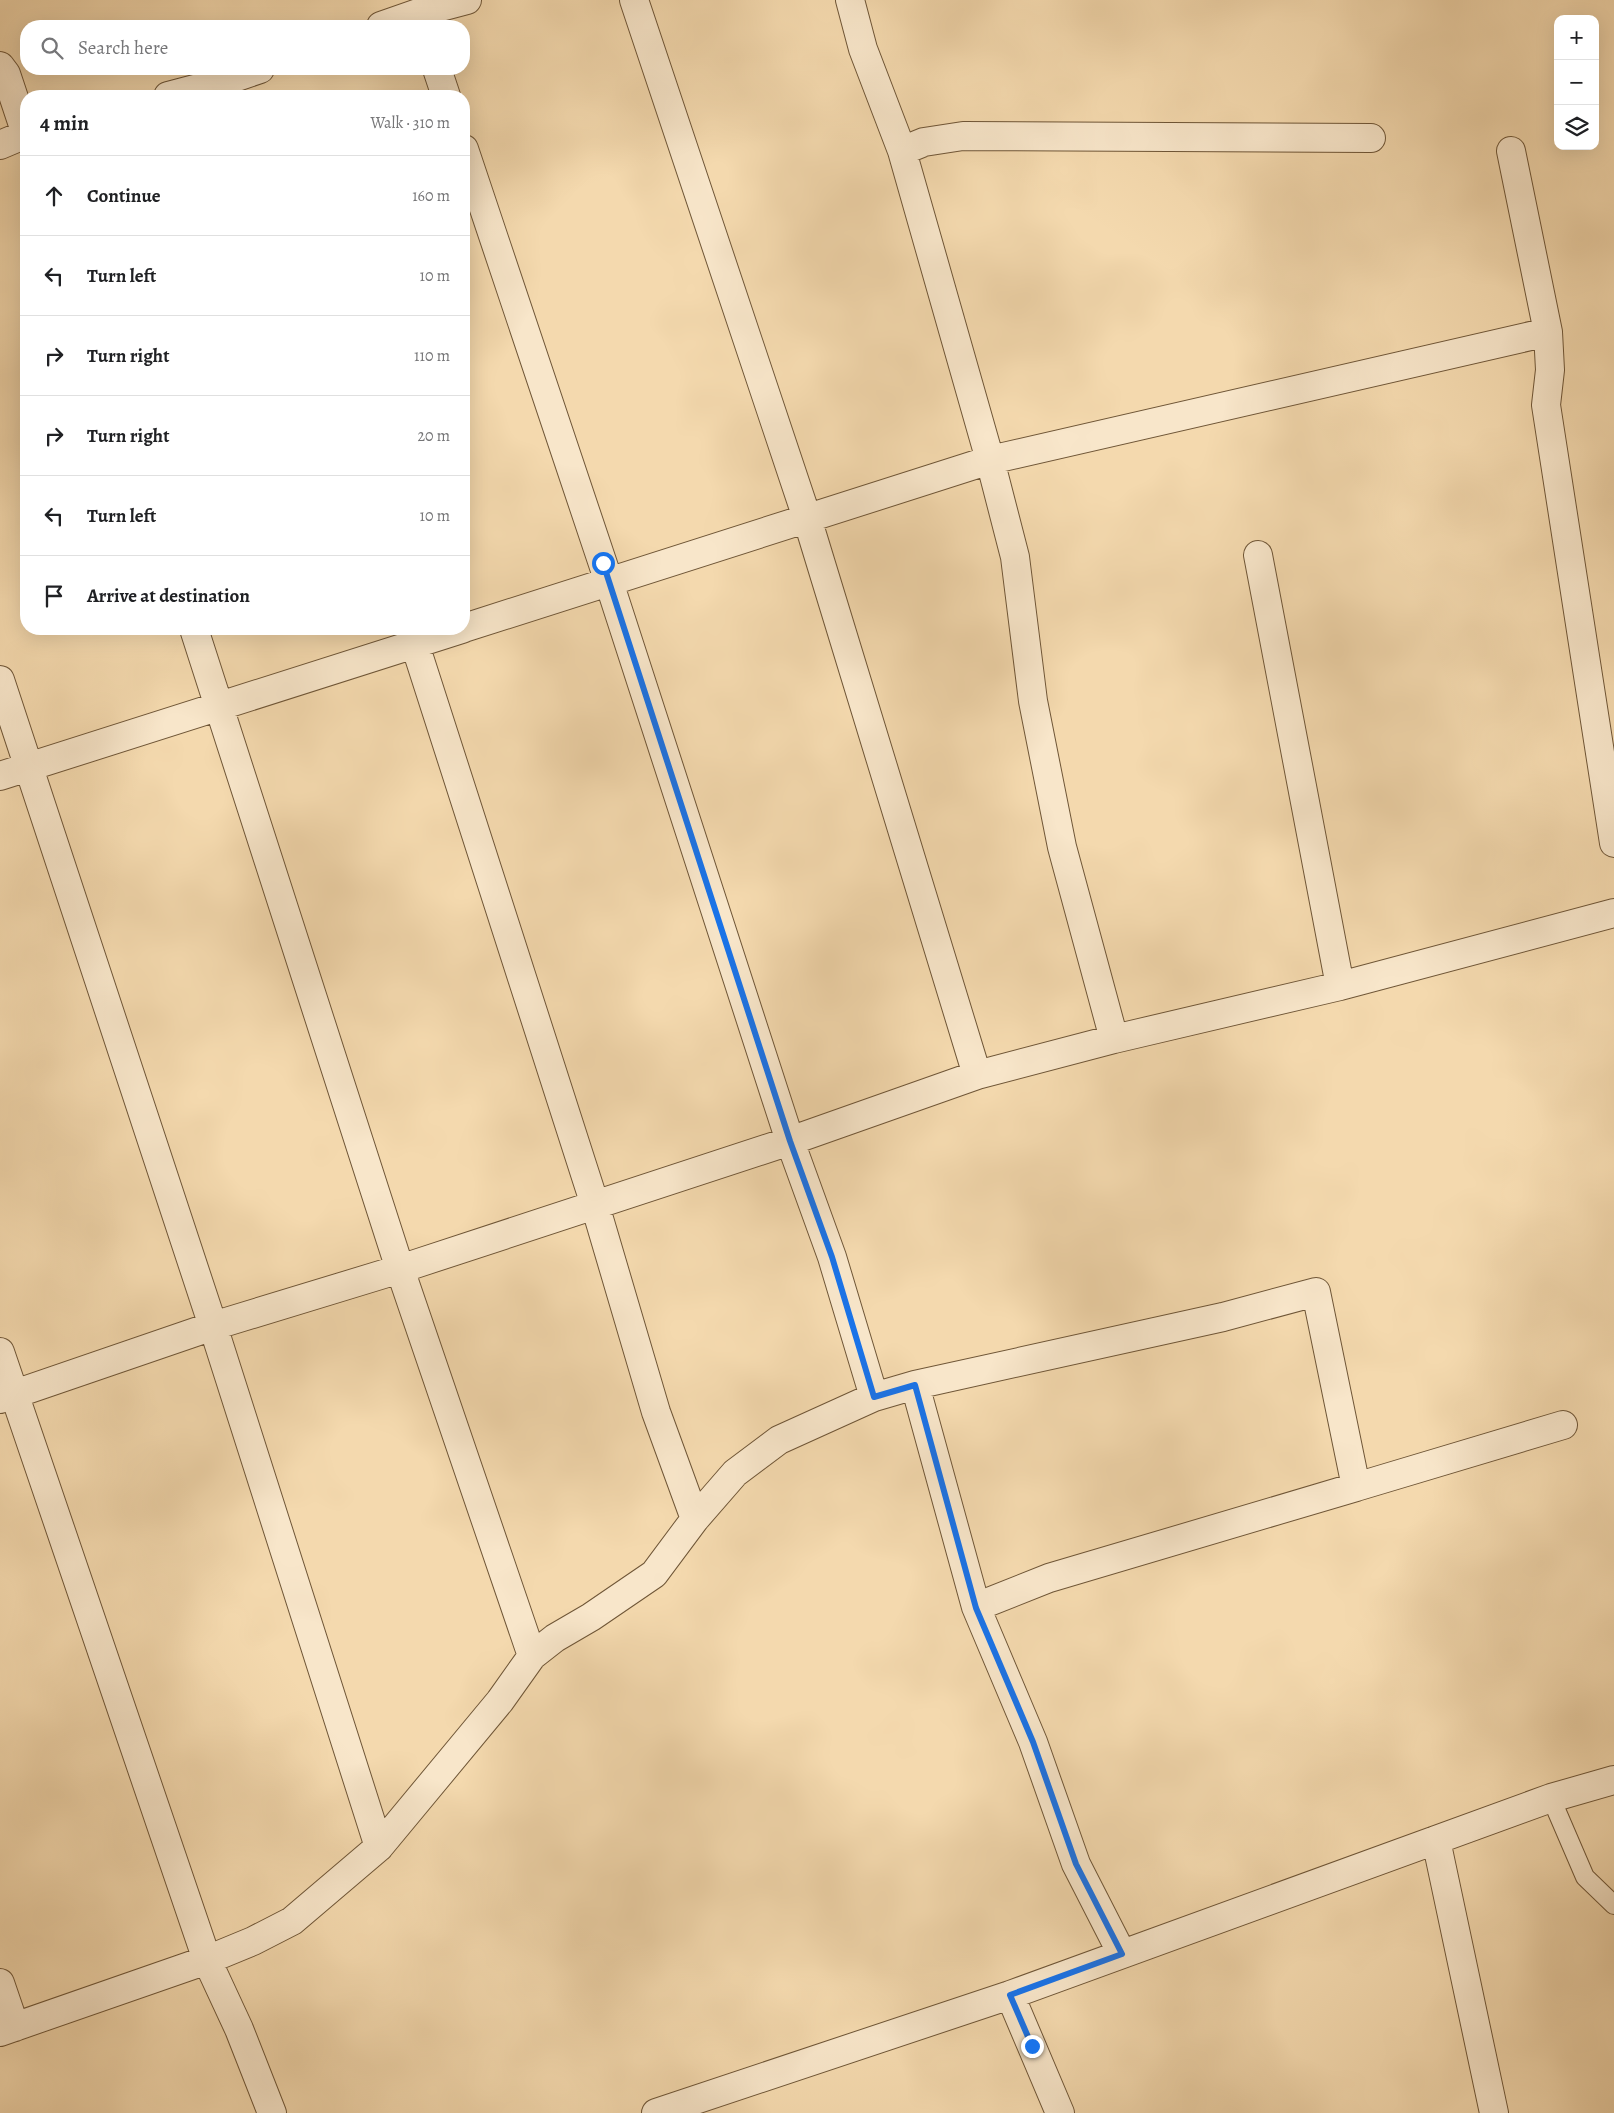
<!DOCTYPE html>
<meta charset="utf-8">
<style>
:root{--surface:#fff;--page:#f2f2f2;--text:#202124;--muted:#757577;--line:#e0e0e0}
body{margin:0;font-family:Alegreya,serif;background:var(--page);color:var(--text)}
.controls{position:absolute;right:15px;top:15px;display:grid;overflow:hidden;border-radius:10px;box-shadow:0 5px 20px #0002}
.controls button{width:45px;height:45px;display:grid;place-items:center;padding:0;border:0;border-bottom:1px solid var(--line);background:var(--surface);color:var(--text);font:25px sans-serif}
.stop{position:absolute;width:15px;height:15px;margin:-11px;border:4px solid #1a73e8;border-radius:50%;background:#fff}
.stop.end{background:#1a73e8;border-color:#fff;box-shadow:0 1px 5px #0008}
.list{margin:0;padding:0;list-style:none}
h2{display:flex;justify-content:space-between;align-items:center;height:65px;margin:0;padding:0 20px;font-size:21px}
h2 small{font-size:16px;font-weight:400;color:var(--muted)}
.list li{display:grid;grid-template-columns:32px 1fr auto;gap:15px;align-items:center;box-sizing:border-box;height:80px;padding:0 20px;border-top:1px solid var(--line)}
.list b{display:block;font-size:19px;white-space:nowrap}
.list em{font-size:16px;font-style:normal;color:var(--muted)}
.icon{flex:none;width:28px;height:28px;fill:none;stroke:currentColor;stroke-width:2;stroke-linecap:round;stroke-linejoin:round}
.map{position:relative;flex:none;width:1614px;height:2113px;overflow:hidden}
.search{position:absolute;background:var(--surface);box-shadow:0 5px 20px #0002;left:20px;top:20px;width:450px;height:55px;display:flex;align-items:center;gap:12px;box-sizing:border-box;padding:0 18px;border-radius:20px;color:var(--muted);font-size:19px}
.panel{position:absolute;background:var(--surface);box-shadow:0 5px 20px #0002;left:20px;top:90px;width:450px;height:545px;border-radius:20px}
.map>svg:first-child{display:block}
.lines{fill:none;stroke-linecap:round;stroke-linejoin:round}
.service-casing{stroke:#6f5637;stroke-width:20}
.minor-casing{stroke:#6f5637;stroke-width:30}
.service{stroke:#f8e6ca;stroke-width:18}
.minor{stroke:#f8e6ca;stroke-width:28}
.route{stroke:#1a73e8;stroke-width:6}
</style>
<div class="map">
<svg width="1614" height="2113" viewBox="0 0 1614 2113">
<rect width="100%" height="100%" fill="#f4d9ae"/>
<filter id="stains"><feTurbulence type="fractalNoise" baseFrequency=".004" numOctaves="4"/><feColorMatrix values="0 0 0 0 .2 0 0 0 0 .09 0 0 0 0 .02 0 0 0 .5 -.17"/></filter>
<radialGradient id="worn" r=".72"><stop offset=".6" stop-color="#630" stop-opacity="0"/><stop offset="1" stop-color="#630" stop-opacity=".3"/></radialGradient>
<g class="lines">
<defs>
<path id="service" d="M1551,1798L1585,1877L1614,1905"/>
<path id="minor" d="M634,0L807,518L977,1075
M850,0L863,49L902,151L990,460L1015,557L1033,701L1062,847L1114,1039
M381,26L418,13L467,0
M0,66L6,74L26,134
M437,69L446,96
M168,96L225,81L260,69
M0,145L26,134
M464,149L609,582L790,1141L832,1257L874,1397
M902,151L924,142L963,136L1371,138
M1511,151L1548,332L1550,370L1546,405L1614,843
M1258,555L1340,986
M464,628L990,460L1548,332
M194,629L400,1269L532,1656
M410,629L595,1205L656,1412L695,1519
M0,680L213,1326L379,1847
M0,776L462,629
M0,1352L207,1960L239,2029L272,2113
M915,1385L976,1607L1033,1742L1076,1864L1122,1954
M0,1399L213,1326L400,1269L790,1141L977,1075L1114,1039L1340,986L1614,913
M976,1607L1049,1578L1356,1487
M1436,1840L1494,2113
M0,1983L15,2027
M1010,1995L1060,2113
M0,2032L207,1960L253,1941L292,1921L379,1847L500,1701L532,1656L555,1638L591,1617L654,1574L695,1519L735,1473L779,1440L874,1397L915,1385L1223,1317L1316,1292L1356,1487L1563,1425
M656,2113L1010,1995L1551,1798L1614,1780"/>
</defs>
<use href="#service" class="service-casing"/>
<use href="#minor" class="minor-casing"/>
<use href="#service" class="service"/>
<use href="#minor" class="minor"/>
</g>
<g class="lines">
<path class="route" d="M603,563L790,1141L832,1257L874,1397L915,1385L976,1608L1033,1742L1076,1864L1122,1954L1010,1995L1032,2046"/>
</g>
<rect width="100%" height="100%" filter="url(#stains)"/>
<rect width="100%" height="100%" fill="url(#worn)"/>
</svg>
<div class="controls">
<button>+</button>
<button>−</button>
<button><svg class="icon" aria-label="layers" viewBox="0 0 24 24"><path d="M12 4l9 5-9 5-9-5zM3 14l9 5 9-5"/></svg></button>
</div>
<div class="stop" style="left:603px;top:563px"></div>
<div class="stop end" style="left:1032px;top:2046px"></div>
<div class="search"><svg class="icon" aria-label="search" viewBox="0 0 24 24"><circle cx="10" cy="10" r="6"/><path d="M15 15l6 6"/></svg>Search here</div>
<section class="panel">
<h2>4 min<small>Walk · 310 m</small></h2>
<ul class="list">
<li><svg class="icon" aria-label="ahead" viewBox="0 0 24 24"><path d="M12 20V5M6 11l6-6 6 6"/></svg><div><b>Continue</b></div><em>160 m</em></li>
<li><svg class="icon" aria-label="left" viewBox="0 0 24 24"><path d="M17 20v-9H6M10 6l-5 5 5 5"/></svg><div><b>Turn left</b></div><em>10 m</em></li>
<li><svg class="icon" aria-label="right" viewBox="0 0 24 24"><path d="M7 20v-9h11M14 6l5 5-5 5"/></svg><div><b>Turn right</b></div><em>110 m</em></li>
<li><svg class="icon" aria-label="right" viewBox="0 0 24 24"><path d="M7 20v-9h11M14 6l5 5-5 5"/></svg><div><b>Turn right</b></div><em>20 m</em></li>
<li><svg class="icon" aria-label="left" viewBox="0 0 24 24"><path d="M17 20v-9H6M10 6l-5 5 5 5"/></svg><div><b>Turn left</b></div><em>10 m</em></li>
<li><svg class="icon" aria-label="arrive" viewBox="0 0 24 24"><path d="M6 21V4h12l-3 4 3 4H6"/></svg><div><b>Arrive at destination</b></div></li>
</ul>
</section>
</div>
